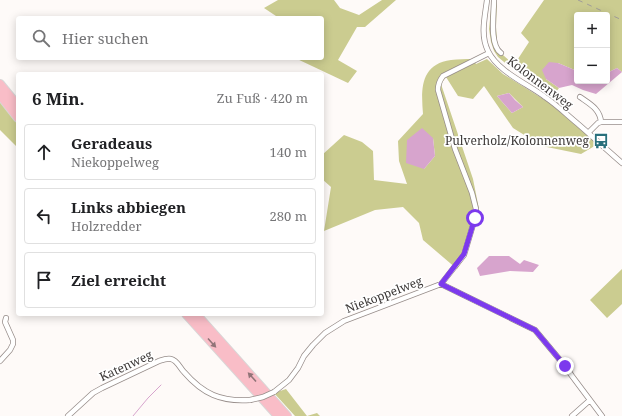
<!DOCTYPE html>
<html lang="de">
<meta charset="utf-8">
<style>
:root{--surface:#fff;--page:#f6f6f6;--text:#202124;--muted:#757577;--line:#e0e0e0}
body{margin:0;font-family:"Noto Serif",serif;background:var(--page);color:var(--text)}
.controls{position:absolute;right:12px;top:12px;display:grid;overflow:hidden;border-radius:4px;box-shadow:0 2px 10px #0003}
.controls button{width:36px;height:36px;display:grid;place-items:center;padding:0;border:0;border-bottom:1px solid var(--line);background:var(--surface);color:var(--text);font:20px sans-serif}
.stop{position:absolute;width:12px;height:12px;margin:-9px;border:3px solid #7c3aed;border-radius:50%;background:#fff}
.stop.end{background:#7c3aed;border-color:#fff;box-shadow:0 1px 4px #0008}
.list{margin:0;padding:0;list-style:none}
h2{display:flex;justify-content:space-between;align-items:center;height:52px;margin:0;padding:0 16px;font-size:17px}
h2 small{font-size:13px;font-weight:400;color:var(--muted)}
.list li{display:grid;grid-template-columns:26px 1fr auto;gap:12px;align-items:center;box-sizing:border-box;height:56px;margin:0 8px 8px;padding:0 8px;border:1px solid var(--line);border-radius:4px}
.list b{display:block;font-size:15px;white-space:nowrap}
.list p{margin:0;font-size:13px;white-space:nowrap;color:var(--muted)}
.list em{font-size:13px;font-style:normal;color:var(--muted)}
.icon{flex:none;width:22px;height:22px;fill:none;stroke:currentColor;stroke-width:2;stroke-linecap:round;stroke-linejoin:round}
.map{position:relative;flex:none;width:622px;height:416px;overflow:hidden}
.search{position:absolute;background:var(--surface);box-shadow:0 2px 10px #0003;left:16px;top:16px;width:308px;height:44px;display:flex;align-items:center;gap:10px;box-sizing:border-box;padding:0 14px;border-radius:4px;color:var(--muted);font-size:15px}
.panel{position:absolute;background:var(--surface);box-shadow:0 2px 10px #0003;left:16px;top:72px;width:308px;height:244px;border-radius:4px}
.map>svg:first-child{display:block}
.green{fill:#cbcc90;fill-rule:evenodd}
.water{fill:#d7a4cd}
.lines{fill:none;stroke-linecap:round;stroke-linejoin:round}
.stream{stroke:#d7a4cd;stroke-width:1}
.minor-casing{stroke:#978d8a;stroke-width:6}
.motorway-casing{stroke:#d8d7d7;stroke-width:10}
.minor{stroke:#fff;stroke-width:4.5}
.motorway{stroke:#f9bdc7;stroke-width:8}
.rail{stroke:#a09c9a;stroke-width:1;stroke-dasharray:5 5;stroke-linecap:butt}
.minor-bridge-casing{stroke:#978d8a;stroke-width:6;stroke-linecap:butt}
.minor-bridge{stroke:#fff;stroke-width:4.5}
.oneway{fill:#917478}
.route{stroke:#7c3aed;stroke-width:5}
.labels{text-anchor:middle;stroke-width:3.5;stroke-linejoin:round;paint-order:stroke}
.street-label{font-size:12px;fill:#3c3837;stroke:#fff}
.poi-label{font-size:12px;fill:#3c3837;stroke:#fff;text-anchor:end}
</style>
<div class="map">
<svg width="622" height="416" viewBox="0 0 622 416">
<rect width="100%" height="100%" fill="#fefaf8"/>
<path class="green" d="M278,0H334L340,8L359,15L382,0H396L365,27H357L338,60L357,71L348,83L295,58H322V18H279L264,8Z
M492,0H497L496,27L498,53L503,55L514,65L529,42L521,33L544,0H622V72L617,68L607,73V15H577V71L558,63L546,79L559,88L554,95L510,67L498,57L494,51L491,42L489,29Z
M473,59L476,64L487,59L503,74L548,102L598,144L581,154L542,146L513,128L484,86L473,99L458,96L446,77L441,84L473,179L479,209L466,256L457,269L423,240L419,223L403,207L375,210L324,231L331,187L322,179V155L344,135L362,142L373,151L374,180L407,184L399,161L398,141L423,114C421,90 420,64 451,60C458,59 466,59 473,59ZM509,93L523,107L512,113L497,96ZM433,138L435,156L424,169Z
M0,101L18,124V148L0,130Z
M622,269V304L607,318L590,300Z
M286,389L307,416L317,413L320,416H295L274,393Z"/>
<path class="water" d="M549,62L558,63L577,71V81H607V73L617,68L622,72L596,94L583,90L572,85L559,88L546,79L542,70Z
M509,93L515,100L523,107L512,113L497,96Z
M422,128L433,138L435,156L424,169L406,163L407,140Z
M489,256H509L520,264L524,260L539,265L533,272L510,271L480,276L477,268Z"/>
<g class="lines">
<path class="stream" d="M133,416L148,398L161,385"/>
<defs>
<path id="minor" d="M487,0C485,17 480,35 488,51C498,72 528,84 545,97C557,105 567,115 578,124C593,137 607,150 622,163
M494,0C494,13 489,45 501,53
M580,97C590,104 600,109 601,122
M588,133L598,123L601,122H622
M441,284L535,330L565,366L572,376L602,416
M0,361L10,350L13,344V340L5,322L6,318
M274,392L289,380L298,368L304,356L313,345L325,333L344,321L441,284L464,255L475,218L476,209L472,193L455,149L438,90C438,84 439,81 443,76L489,53
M68,416L93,393L102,388L159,361C162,360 167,358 171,359C177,360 180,368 184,372C203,394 221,402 250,400
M572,416L590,400"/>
<path id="motorway" d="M0,84L18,106
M0,95L18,118
M186,314L278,416
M196,314L287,416"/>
</defs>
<use href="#minor" class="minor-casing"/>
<use href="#motorway" class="motorway-casing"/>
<use href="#minor" class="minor"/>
<use href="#motorway" class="motorway"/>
<path class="rail" d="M578,0L622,20"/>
<defs>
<path id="minor-bridge" d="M250,400L263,397L274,392"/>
</defs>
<use href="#minor-bridge" class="minor-bridge-casing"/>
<use href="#minor-bridge" class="minor-bridge"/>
</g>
<defs><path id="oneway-solid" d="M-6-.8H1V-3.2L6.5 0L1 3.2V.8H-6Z"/></defs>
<g class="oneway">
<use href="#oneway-solid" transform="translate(212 343) rotate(48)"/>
<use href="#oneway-solid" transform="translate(252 377) rotate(-132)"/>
</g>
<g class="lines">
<path class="route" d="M475,218L464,254L441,284L535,330L565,366"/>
</g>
<defs>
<symbol id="bus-bare" viewBox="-9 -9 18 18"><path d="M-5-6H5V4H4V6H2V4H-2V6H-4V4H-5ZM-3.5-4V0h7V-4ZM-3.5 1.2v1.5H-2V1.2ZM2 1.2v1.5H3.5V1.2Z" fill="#29707c" stroke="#fff" stroke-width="2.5" paint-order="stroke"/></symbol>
</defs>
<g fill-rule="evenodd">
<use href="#bus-bare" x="590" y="130" width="22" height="22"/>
</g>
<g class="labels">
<g class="street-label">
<text transform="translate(540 83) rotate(37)" y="4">Kolonnenweg</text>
<text transform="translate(384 295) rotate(-21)" y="4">Niekoppelweg</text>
<text transform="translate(126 366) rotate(-25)" y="4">Katenweg</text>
</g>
<g class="poi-label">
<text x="589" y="145">Pulverholz/Kolonnenweg</text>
</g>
</g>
</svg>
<div class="controls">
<button>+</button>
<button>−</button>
</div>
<div class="stop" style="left:475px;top:218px"></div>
<div class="stop end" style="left:565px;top:366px"></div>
<div class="search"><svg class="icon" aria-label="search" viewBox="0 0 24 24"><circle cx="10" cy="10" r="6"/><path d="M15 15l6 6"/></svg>Hier suchen</div>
<section class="panel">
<h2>6 Min.<small>Zu Fuß · 420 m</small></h2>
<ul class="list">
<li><svg class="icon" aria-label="ahead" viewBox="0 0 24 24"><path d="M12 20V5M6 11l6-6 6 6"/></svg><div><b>Geradeaus</b><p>Niekoppelweg</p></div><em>140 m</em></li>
<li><svg class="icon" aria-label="left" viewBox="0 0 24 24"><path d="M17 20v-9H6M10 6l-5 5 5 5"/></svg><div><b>Links abbiegen</b><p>Holzredder</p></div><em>280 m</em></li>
<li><svg class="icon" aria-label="arrive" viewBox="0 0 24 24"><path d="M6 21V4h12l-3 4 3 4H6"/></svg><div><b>Ziel erreicht</b></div></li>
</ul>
</section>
</div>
